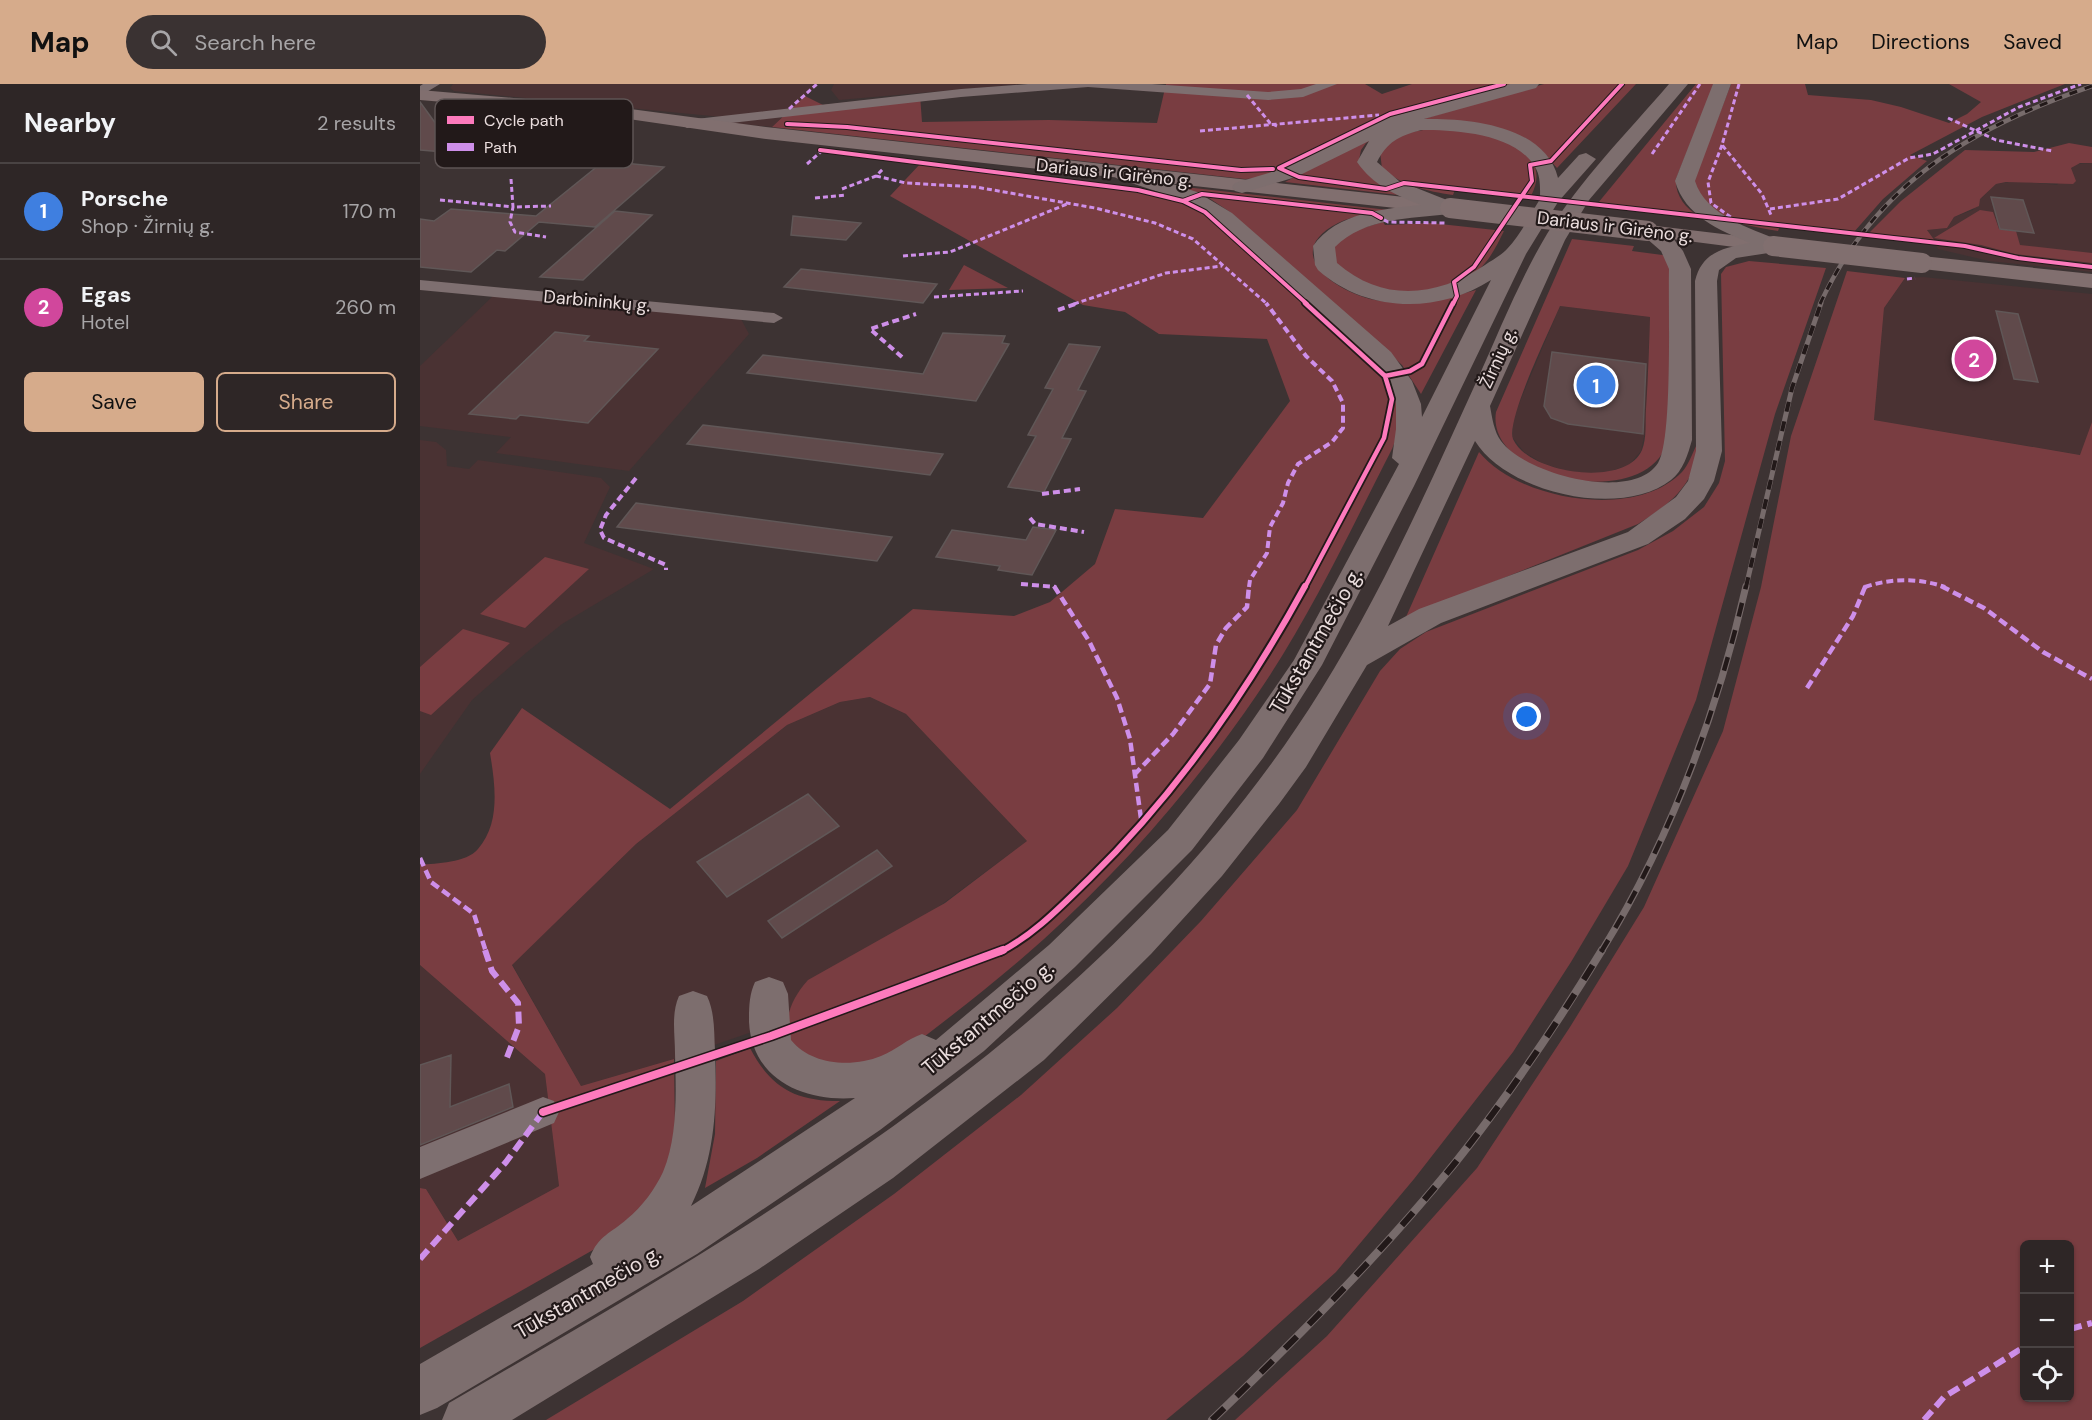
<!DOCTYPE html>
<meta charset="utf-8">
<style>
:root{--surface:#2e2626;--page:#3a3232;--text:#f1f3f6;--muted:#a7a5a7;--line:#494343;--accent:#d6ab8b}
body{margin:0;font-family:"DM Sans",sans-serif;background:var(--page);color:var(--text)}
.controls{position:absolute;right:18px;bottom:18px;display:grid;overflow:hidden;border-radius:9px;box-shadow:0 2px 4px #0004}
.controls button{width:54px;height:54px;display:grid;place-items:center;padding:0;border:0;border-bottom:2px solid var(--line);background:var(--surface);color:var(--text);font:30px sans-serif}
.you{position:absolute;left:1107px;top:633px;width:21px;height:21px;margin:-15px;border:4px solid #fff;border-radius:50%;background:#1a73e8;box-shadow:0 0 0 9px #1a73e833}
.badge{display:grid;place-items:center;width:39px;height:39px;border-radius:50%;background:var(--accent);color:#fff;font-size:20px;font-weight:700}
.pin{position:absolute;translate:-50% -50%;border:3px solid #fff;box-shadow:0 2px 6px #0006}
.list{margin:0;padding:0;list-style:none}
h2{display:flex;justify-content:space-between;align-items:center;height:78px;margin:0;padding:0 24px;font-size:26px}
h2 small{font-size:20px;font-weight:400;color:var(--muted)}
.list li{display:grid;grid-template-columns:39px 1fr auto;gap:18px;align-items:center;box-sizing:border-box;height:96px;padding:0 24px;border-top:2px solid var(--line)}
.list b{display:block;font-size:22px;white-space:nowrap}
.list p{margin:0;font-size:20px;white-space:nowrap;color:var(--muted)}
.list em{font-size:20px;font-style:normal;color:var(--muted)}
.actions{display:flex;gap:12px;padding:18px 24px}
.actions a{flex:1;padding:14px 0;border:2px solid var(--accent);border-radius:9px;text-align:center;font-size:21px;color:var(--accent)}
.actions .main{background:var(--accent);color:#111}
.icon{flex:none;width:33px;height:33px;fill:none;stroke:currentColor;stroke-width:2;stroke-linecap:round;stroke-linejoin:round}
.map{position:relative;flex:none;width:1672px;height:1336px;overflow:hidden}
header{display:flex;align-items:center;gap:36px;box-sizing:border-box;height:84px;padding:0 30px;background:var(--accent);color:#111}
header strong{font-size:28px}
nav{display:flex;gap:33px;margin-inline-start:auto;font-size:21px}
.search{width:420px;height:54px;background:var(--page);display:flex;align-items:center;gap:15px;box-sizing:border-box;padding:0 21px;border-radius:33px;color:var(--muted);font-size:22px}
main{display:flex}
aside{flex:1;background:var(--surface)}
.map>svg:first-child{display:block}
.built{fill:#4a3233}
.green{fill:#793d41;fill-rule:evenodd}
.building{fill:#604a4b;stroke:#605757;stroke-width:1.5}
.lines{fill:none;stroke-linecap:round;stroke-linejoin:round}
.minor{fill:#7e6f70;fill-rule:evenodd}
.primary{fill:#816f6f;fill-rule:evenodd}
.trunk{fill:#7d6e6e;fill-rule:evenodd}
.rail-far3-casing{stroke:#776b6b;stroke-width:4.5}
.rail-far2-casing{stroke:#776b6b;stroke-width:5}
.rail-far1-casing{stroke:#776b6b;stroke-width:7}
.rail-casing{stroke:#776b6b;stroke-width:8}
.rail-far3{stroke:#221919;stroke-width:3;stroke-dasharray:8;stroke-linecap:butt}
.rail-far2{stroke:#221919;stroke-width:4;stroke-dasharray:10;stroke-linecap:butt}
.rail-far1{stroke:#221919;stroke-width:4.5;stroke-dasharray:14;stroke-linecap:butt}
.rail{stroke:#221919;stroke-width:6;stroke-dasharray:17;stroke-linecap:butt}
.primary-bridge{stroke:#816f6f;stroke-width:20}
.quiet-far3{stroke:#ce8fe9;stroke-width:3;stroke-dasharray:5 3;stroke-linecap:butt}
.quiet-far2{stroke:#ce8fe9;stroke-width:4;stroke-dasharray:7 4;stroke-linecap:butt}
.quiet-far1{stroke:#ce8fe9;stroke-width:4.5;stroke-dasharray:9 4.5;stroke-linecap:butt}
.quiet{stroke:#ce8fe9;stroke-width:6;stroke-dasharray:12 6;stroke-linecap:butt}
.cycleway-far3-casing{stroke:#221919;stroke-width:6}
.cycleway-far2-casing{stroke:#221919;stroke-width:8}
.cycleway-far1-casing{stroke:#221919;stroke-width:10}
.cycleway-casing{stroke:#221919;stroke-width:11}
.cycleway-far3{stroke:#fd7abc;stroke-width:4}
.cycleway-far2{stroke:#fd7abc;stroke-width:4.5}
.cycleway-far1{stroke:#fd7abc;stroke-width:6}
.cycleway{stroke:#fd7abc;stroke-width:8}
.labels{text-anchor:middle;stroke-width:4.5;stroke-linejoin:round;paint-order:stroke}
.far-street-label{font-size:18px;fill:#ebdede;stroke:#221919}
.street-label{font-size:21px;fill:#ebdede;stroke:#221919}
.key{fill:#221919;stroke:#5e5454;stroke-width:1.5}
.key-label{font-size:16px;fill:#ebdede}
</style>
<header>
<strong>Map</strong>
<div class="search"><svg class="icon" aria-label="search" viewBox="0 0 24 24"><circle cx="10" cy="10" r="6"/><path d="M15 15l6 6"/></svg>Search here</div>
<nav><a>Map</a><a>Directions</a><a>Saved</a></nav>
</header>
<main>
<aside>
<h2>Nearby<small>2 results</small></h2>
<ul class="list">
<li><span class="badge" style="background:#3f7fe0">1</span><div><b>Porsche</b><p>Shop · Žirnių g.</p></div><em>170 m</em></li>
<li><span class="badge" style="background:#d1479c">2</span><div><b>Egas</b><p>Hotel</p></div><em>260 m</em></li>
</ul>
<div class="actions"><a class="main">Save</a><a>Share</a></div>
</aside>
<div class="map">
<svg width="1672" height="1336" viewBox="0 0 1672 1336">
<rect width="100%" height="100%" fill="#3d3333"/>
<path class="built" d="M33,0H398L352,43L312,39L302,33L34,7L30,4Z
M414,0H603L419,16L411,6Z
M1672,79V188L1569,177L1518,165L1507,146L1527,144L1534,133L1553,126L1560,115L1576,100L1595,97L1637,101L1655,80Z
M1503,193L1672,210V338L1661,371L1454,336L1464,224L1485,194Z
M73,212L321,235L329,250L209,387L76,369L91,353L0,342V282Z
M1140,222L1230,233L1225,348L1221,367L1209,381L1188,388L1164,389L1143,386L1122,379L1104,368L1093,354V334Z
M0,356L16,358L26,366L27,382L49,385L58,376L181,394L190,403L164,459L234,485L142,540L107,568L52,616L0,690Z
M450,613L486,630L607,757L366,936L254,975L161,1002L92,880L216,760L367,641L420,618Z
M0,881L125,990L139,1102L38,1157L6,1105L0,1104Z"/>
<path class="green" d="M746,0H945L962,10L992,0H1096L841,94L825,95L352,43L385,12L403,21L500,11L502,38L629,36L737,39Z
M1124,0H1216L1137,84L1122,67L1053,39L960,51L946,59L941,66L939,76L942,83L954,96L987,112L865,98L968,45Z
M1276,0H1294L1256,95C1255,111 1265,124 1279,132L1178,119Z
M1311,0H1385L1388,11L1451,16L1481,23L1529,39L1547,30L1561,18L1529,0H1645L1562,33L1490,71L1507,77L1463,115L1434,148L1361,139L1358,147C1336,143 1292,137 1280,115C1277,109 1276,102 1274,96Z
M1031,44C1065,51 1137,61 1111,112L1036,103L1033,111C1006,107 984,102 962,85L960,67C977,46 1006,45 1031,44Z
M1649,59L1672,63V79H1660L1651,84L1656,97L1653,100L1586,98L1576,100L1560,115L1559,122L1534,133L1527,144L1507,146L1515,157L1449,149L1481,117L1545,66L1614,68Z
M501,79L721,108L754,116L781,127L962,293L973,296L981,342L972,365C929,449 889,535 836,612C776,700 704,783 624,855C576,898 524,938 472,977L444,984L392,979L367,956C365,931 372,914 388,896L525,819L607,757L486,630L450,613L420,618L367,641L216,760L92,881L161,1002L254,975L255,1045L251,1077L236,1114L203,1149L0,1264V1104L6,1105L38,1157L139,1102L125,990L0,881V781C17,779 46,779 58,765C81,739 75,700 70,669L102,624L250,725L493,525L594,532L630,518L675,480L695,425L783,434L870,317L847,255L739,250L705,228L663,221L470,112Z
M765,103L977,127C958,130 936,130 918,139C859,169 917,209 955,216C989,222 1024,215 1056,206L1001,310L982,281L967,267L810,128L789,114L764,104Z
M1560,126L1573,128L1579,145L1596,147L1600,161L1672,169V179L1595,170L1561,161L1514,154Z
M963,138L965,141L1011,139L1084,147C1076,163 1069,178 1055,189C1028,209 970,215 939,198C930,193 922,184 914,178V161L929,148Z
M1152,155L1214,162L1212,167L1250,172C1250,217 1249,261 1249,305C1249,321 1252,340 1248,355C1232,429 1065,398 1076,328ZM1140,222L1230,233C1229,264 1228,294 1226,325C1225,338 1227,354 1222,366C1206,404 1108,390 1093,355C1086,335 1130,246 1140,222Z
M1329,177L1406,184L1355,330L1276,616L1208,782L1151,878L1093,968L994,1095L916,1188L823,1272L746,1336H126L323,1217L474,1110L601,1011L697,924L781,837L877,726L960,587L980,565L1006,548L1218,466L1253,447L1284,423L1299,399L1305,377L1301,190L1306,183Z
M544,181L588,204L529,206Z
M1427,187L1485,194L1464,224L1454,336L1660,371L1672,338V1336H815L907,1252L1057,1084L1150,943L1224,823L1303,647L1341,503L1371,352ZM1650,1160V1314H1604V1160Z
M1277,360C1277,400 1250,420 1218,440L986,533L1059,368C1098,416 1215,437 1262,388C1269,380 1272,370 1277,360Z
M125,473L169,485L105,544L60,530Z
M43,545L90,559L11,631L0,627V583Z
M330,964C351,1004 375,1017 420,1017L337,1074L285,1104L295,1050L296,977Z"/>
<path class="building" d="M0,18L16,40L111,50L123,52L117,56H122L97,74L0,66Z
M184,77L244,83L175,143L119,138L85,167L77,166L51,188L0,183V135L14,137L31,125L116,132Z
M1571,113L1603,116L1614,149L1580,145Z
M195,127L232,131L163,196L120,193Z
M373,132L441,139L426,156L371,151Z
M381,185L517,200L503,219L364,203Z
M1576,227L1598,230L1618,298L1594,295Z
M135,248L169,252L164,257L238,265L168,339L100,331L96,335L49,330Z
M523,249L585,252L582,259L589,260L556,317L327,289L343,271L503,290Z
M649,260L680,263L658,306L666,307L642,354L651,355L624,408L588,403L616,352L608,351L633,305L625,304Z
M1132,268L1226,280L1223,350L1148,340L1131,334L1124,322Z
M283,341L523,370L510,391L267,360Z
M216,419L472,453L457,477L197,443Z
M613,443L636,446L612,491L578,486L580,482L516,473L532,446L606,456Z
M388,710L419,742L307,813L277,778Z
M457,766L472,782L362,854L348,837Z
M31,971L30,1023L89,1000L93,1023L0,1061V981Z"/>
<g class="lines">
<path class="minor" d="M3,0H20L0,12V2Z
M608,0H732L848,8L881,5L896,0H917L883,13L848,16L668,3L541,13L267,44L260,40L267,36L541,5Z
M0,196L354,229L363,234L354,239L0,206Z
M123,1013L134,1017L139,1028L134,1039L0,1095V1063Z"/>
<path class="primary" d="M0,6L188,22L346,43L1030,118L1037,120L1040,124L1037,128L1030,130L346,55L188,32L0,16Z
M1228,141L1353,156L1361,157L1364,162L1361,167L1353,168L1221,151L1218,147L1221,143Z
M1502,172L1672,190V204L1494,184L1491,179L1494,174Z"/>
<path class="trunk" d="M1090,0H1119L1116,4L1004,35C1048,34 1125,41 1138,94L1159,71L1166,69L1176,75L1138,118L1106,170L994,402L902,581L843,674L772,766L655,883L564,967L460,1046L277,1170L17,1324L0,1331V1280L173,1180L170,1173C179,1151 190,1150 207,1135C222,1123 235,1105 243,1088C258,1052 256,1008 255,970C255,950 251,930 259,912L273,907L287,912C295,929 294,948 295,967C297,1021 296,1072 271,1122L435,1014C384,1018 332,996 329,938C329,924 329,911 335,898L349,893L363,898L368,910L371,956C391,981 432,984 461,972C476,966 487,955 502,950L516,956L629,861L748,746L819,656L874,576L979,380L972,374L976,345V320L968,297L955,278L798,137L763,116L696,94L693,90L696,86H710L777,108L812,129L971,268L992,297L1001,320L1002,333L1071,196C1018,230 946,229 898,186L895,181L893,162C917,128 964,125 1001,121C975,111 953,101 937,78L949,57L876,93L822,109L815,107L812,103L815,99L862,85L963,35ZM1001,46C1035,46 1095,49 1115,83C1121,92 1120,105 1120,115C1110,131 1100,152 1087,165C1082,171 1072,176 1065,181C1017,213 963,219 917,179L915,163C945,133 990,135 1030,130L1037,128L1040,124L1037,120L979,97L957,78C967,58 979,52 1001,46Z
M1249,0H1268L1169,116L1145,156L1070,322C1072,333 1074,348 1081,357C1105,390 1212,419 1238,379C1253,355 1248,221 1249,185L1241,167L1218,147L1221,143H1235L1252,153L1263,167L1271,185L1272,356C1268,370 1263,387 1251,396C1201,435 1087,409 1055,357L968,542L999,525L1208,448L1256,413L1268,397L1276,367L1275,197C1282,168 1303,164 1330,159C1299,146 1265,132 1255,97L1293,0H1311L1275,97C1286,132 1330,144 1361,157L1364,162L1361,167L1316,174L1299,186L1297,197L1302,367L1294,397L1284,415L1265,435L1228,460L1021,539L947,581L886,683L859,720L802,792L731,870L624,976L473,1094L339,1185L92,1336H22L29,1319C355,1130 697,934 901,606C963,507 1011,397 1059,292C1080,245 1100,195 1127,150C1161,95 1207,49 1249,0Z"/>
<defs>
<path id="rail-far3" d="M1400,220C1456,99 1550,44 1672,2"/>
<path id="rail-far2" d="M1326,503L1372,304L1401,219"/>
<path id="rail-far1" d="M1181,868C1250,756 1297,629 1326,502"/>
<path id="rail" d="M792,1336C877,1254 960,1171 1035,1079C1089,1011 1137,940 1182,866"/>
</defs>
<use href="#rail-far3" class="rail-far3-casing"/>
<use href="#rail-far2" class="rail-far2-casing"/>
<use href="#rail-far1" class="rail-far1-casing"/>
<use href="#rail" class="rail-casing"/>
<use href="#rail-far3" class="rail-far3"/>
<use href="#rail-far2" class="rail-far2"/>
<use href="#rail-far1" class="rail-far1"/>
<use href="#rail" class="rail"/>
<path class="primary-bridge" d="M1030,124L1228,147
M1353,162L1502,179"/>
<path class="quiet-far3" d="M1319,0L1302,61L1342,110L1351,131
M827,11L850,39L857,42
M369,25L397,0
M1528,34L1576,56L1632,67
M780,47L959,31
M1302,61L1288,98L1291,119L1312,134
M1232,70L1280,0
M387,80L403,66
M456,92L486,99L556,103L675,124L735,139L773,155L847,220
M91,95L93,123L131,122
M422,105L456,92L464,84
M395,114L426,111
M20,116L93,123L90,138L95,148L126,153
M1350,125L1418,115L1489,74L1513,70L1599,23L1661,0
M957,132L968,138L1026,139
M483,172L530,168L647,120
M1487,195L1495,194
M514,213L603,207
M654,220L746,189L802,182"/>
<path class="quiet-far2" d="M638,226L658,219
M482,273L450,245L496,230
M216,394L186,431L180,446L184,454L246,481V486
M622,410L660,405
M610,434L615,440L664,448
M601,500L636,503
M829,503L830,496L847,469L850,443L863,419L868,399L878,380L912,358L923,344V319L912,297L886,272L846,219
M1445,503C1471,494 1499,494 1525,503"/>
<path class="quiet-far1" d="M634,502L669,557L697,614L710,655L722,742
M1521,502L1564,524L1623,568L1672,595
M1387,604L1433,532L1445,503L1449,502
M714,691L753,650L790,600L796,561L806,544L827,523L829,502
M0,774L11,798L54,830L66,868"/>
<path class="quiet" d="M65,866L72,887L98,919L99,942L86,976
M0,1175L86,1078L123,1028L129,1026
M1650,1245L1672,1239
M1504,1336L1524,1313L1604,1263"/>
<defs>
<path id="cycleway-far3" d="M1084,0L970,30L859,84L879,93L966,105L984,99L1545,162L1598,174L1672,183
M367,40L427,43L821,86L853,85
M400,66L718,106L763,117L785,128L887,220
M763,117L782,110L952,129L961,134
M1033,220L1037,212L1034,198L1054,183L1112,97L1110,81L1131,77L1202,0"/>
<path id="cycleway-far2" d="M965,292L990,287L1002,280L1033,219
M885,503L964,354L972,315L965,292L885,219"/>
<path id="cycleway-far1" d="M580,868C615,850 641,822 669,795C757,709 826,610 885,502"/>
<path id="cycleway" d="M123,1028L351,952L583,866"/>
</defs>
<use href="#cycleway-far3" class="cycleway-far3-casing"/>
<use href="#cycleway-far2" class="cycleway-far2-casing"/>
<use href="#cycleway-far1" class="cycleway-far1-casing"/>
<use href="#cycleway" class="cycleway-casing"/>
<use href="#cycleway-far3" class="cycleway-far3"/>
<use href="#cycleway-far2" class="cycleway-far2"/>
<use href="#cycleway-far1" class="cycleway-far1"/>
<use href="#cycleway" class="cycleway"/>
</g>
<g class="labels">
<g class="far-street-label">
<text transform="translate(694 89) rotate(6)" y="6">Dariaus ir Girėno g.</text>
<text transform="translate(1195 143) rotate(7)" y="6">Dariaus ir Girėno g.</text>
<text transform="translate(177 217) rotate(5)" y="6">Darbininkų g.</text>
<text transform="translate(1078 274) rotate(-65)" y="6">Žirnių g.</text>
</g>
<g class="street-label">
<text transform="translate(896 557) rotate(-60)" y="7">Tūkstantmečio g.</text>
<text transform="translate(568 934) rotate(-40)" y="7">Tūkstantmečio g.</text>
<text transform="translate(168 1208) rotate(-30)" y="7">Tūkstantmečio g.</text>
</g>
</g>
<rect x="15" y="15" width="198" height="69" rx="9" class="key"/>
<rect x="27" y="32" width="27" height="8" fill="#fd7abc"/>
<rect x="27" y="59" width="27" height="8" fill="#ce8fe9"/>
<g class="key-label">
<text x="64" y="42">Cycle path</text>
<text x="64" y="69">Path</text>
</g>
</svg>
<div class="controls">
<button>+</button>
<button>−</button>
<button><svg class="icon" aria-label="locate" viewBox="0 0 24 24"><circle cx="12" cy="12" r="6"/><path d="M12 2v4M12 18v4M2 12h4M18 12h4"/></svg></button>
</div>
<div class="you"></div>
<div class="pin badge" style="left:1176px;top:301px;background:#3f7fe0">1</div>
<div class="pin badge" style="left:1554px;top:275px;background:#d1479c">2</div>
</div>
</main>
